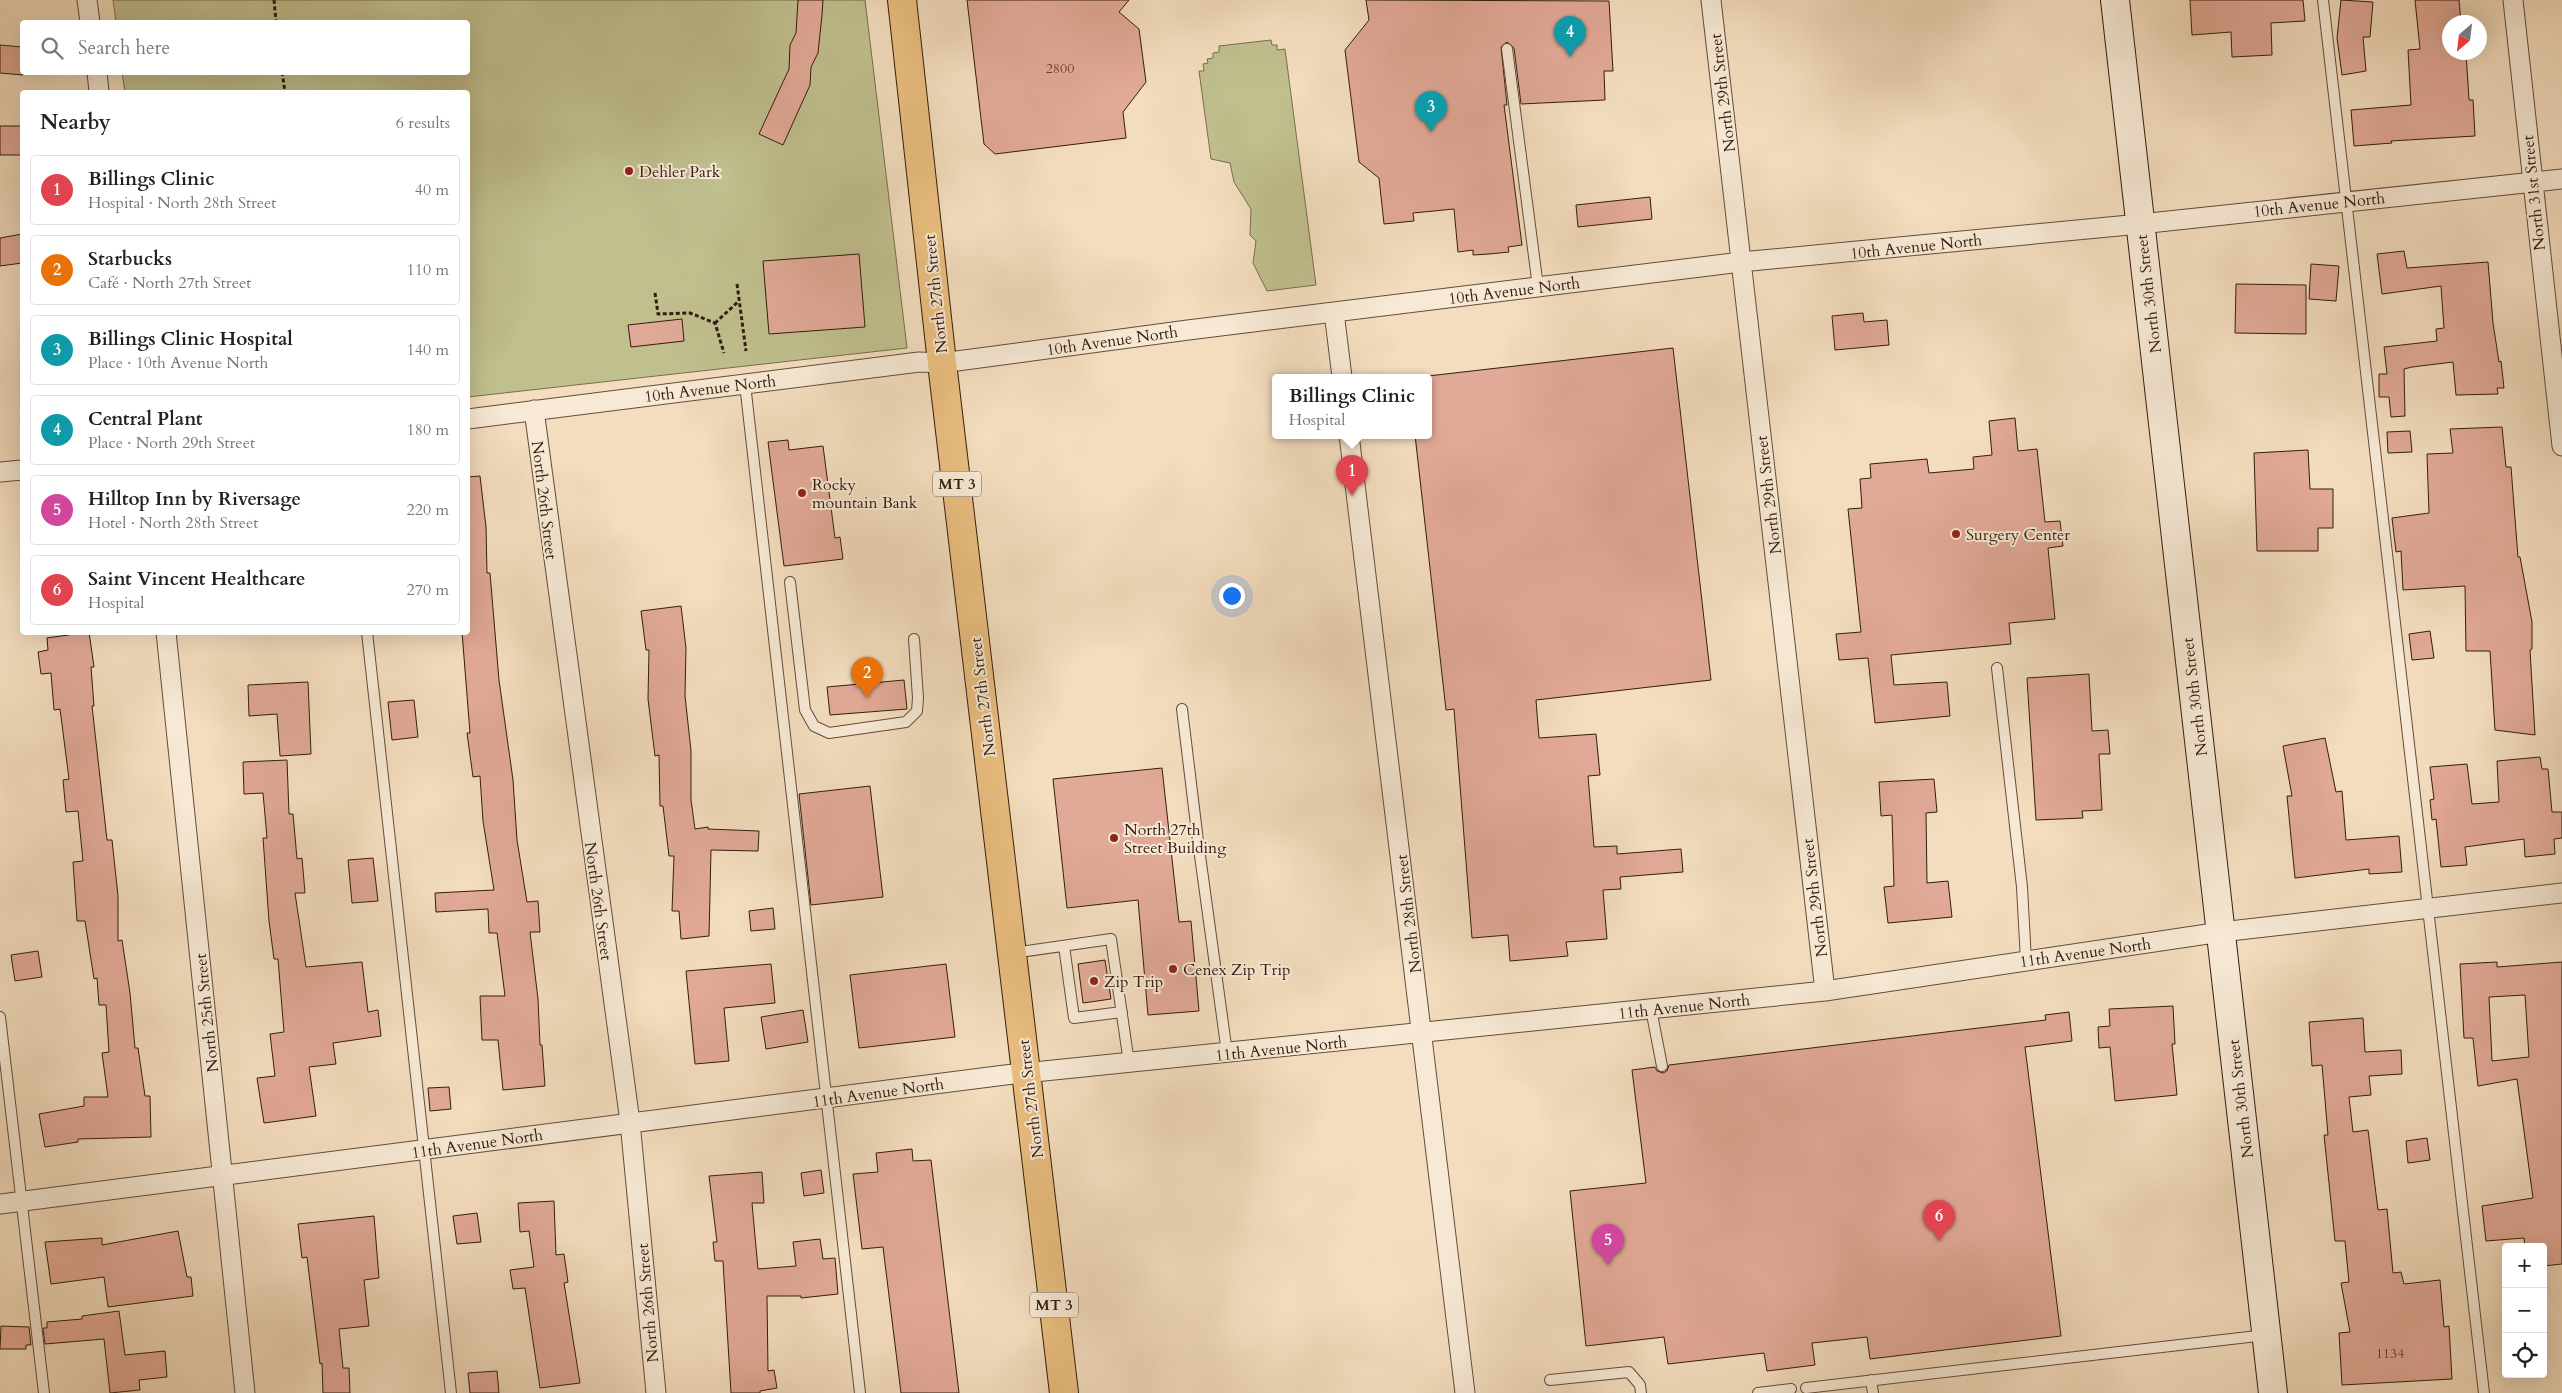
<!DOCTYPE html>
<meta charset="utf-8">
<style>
:root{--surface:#fff;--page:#f6f6f6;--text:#222;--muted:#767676;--line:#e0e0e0;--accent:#b45309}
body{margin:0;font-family:Cardo,serif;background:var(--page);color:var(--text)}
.controls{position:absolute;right:15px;bottom:15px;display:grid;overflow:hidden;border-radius:5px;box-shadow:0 5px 20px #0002}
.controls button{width:45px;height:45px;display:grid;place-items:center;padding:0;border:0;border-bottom:1px solid var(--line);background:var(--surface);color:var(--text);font:25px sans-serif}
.compass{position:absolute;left:2442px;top:15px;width:45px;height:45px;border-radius:50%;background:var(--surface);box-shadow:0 5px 20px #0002;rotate:208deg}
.you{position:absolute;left:1231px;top:595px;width:18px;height:18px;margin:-12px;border:4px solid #fff;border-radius:50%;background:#1a73e8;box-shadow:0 0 0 8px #1a73e833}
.badge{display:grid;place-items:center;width:32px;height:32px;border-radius:50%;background:var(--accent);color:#fff;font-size:16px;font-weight:700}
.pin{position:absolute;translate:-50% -41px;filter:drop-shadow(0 1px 2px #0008)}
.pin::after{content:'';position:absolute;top:26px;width:18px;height:15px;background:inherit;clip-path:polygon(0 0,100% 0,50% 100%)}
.popup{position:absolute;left:1272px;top:374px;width:160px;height:65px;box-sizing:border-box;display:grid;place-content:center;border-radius:5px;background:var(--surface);filter:drop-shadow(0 1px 4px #0005);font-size:16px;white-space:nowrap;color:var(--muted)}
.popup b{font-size:19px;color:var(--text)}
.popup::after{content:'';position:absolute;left:50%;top:100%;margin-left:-10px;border:10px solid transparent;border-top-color:var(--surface)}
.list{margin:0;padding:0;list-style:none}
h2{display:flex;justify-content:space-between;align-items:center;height:65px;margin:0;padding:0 20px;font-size:21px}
h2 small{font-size:16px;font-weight:400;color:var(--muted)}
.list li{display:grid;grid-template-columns:32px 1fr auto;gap:15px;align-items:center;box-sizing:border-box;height:70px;margin:0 10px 10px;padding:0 10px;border:1px solid var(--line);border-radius:5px}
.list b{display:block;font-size:19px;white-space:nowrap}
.list p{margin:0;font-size:16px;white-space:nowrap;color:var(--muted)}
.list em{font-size:16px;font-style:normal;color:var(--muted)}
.icon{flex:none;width:28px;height:28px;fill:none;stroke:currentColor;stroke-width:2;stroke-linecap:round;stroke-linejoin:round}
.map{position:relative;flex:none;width:2562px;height:1393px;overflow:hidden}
.search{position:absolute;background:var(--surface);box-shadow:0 5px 20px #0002;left:20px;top:20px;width:450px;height:55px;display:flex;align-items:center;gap:12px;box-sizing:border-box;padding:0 18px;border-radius:5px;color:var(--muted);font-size:19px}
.panel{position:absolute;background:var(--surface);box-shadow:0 5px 20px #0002;left:20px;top:90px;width:450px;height:545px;border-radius:5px}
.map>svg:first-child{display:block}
.green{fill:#c0bf8e;stroke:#7a6e4e}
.building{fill:#e1a997;stroke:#331c0f;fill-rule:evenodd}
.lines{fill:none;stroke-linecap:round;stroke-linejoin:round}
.lane-casing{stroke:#634c3b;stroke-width:12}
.street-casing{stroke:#634c3b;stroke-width:21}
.secondary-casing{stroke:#331c0f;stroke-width:30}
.primary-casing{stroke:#331c0f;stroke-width:30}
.path{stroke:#331c0f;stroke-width:3;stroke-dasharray:4 2.5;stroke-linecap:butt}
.lane{stroke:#f7e9d5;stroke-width:10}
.street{stroke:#f7e9d5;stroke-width:19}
.secondary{stroke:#f7e9d5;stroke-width:28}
.primary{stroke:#eabe7f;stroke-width:28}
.poi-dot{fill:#8f2418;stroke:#f7e9d5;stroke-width:2}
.labels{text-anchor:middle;stroke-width:4;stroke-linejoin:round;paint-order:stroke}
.number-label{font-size:14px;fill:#5e3f31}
.shield{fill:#f7e9d5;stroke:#6e5a4a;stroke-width:1}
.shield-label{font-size:15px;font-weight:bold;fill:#331c0f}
.street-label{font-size:16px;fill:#331c0f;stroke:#f7e9d5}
.poi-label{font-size:16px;fill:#331c0f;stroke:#f7e9d5;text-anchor:start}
</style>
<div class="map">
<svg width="2562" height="1393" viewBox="0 0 2562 1393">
<rect width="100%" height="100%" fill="#f3ddbe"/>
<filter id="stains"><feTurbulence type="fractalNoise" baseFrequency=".004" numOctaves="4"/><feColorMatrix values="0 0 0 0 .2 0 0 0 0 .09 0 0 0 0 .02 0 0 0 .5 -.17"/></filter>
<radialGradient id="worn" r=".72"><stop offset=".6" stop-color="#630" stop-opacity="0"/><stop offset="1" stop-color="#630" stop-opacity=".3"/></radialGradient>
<path class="green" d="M113,0H865L907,348L468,397V92H125L122,73L468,72V22H116Z
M1271,40L1272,45H1277V50L1285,49L1316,285L1267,291L1253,263L1256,241L1250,235L1251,209L1234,182L1230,163L1211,159L1199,71H1204L1203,64L1208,63L1207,59L1213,58V53L1219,52V46Z"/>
<path class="building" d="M798,0H823L822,15L818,53L811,67L810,85L783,145L759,134L789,69L790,45L796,33Z
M967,0H1129L1119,12L1139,29L1146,82L1123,112L1126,138L995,154L984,144Z
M1366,0L1609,1L1613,71H1604L1605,100L1521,104L1514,48L1507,42L1501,47L1507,105H1504L1522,245L1508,247L1509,252L1489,254L1473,255V250L1458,252L1454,209L1413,213L1414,221L1384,224L1379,178L1359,162L1345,50L1369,20Z
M2190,0H2303L2305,21L2271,23L2272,55L2232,57L2231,32L2192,35Z
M2341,0L2373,2L2370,37H2363L2366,71L2342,75L2337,38Z
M2415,0H2459L2461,22H2450V52H2466L2469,100H2473L2475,136L2391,141L2392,143L2354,146L2351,110L2411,105L2408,50L2420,49Z
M0,45L22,47L23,75L0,73Z
M0,126H22V155H0Z
M1650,197L1652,219L1578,227L1576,205Z
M22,234V263L0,266V238Z
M2404,251L2407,268L2488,262L2493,323L2499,362L2501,361L2504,388H2497L2498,394L2456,395L2453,362L2412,367L2404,369L2405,416L2391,417L2389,397H2379V374H2387L2384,347L2437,341L2436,329L2444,328L2441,286L2382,294L2377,254Z
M859,254L865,327L769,334L763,261Z
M2311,264L2339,266L2336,301L2309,299Z
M2236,284L2306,285V334L2235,333Z
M1863,313L1864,322L1887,320L1889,345L1835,350L1832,316Z
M682,319L684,341L631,347L628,325Z
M1673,348L1711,680L1536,700L1539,738L1596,734L1600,775L1588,776L1594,847L1617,846V854L1681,849L1683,872L1620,877L1621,889L1603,890L1607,939L1566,942L1568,956L1510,961L1508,935L1472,938L1454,709L1446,710L1415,435H1428V376Z
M2015,418L2018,451L2037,449L2045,522L2060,521L2063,546L2048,548L2055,619L2009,623L2011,644L1891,655L1894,685L1947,682L1950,716L1875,723L1868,658L1839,660L1836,634L1861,632L1848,509L1862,508L1860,479L1871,478L1870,464L1927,459L1929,473L1974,469L1973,457L1992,455L1989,421Z
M2502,427L2506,467H2511L2518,557H2520L2532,622V649L2530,650L2535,735L2495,730L2490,651H2466L2465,586L2403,590L2401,551L2396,552L2392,518L2429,513L2427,454L2453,453L2450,429Z
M2410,431L2412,452L2388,453L2387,432Z
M788,440L789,450L823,446L835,538L840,537L843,559L784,566L768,442Z
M2308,450L2310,489H2333V528H2318V551H2257L2254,453Z
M480,476L486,527L487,573H490L499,680L513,780L517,840L527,902L538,901L540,932H530L538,999L540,1045H542L545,1086L503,1090L498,1040H482L480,996H505L497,933H489L488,909L436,912L435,893L494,890L483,821L480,776L473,777L467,733H470L462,632H468V477Z
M681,606L686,648L685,696L691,751V800L695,829L708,827V829L759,831L758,851L711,850L709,936L681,939L679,911H672L674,856H669L663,806H660L659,755L655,756L648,699L649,650H646L641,611Z
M2430,631L2434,658L2412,660L2409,634Z
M89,632L94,667H91L94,706H92L107,840H112L118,896V941L122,940L130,993L135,1048H138L145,1096H150L151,1137L78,1139V1142L45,1147L39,1114L84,1106V1097H108L102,1053L109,1052L106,1005H99L97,978L94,979L85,921H77L73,862L83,861L78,811L66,812L63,780L69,779L60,709L54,710L51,673L41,674L38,652L48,650L47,638Z
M2089,674L2092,731L2108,730L2110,754H2099L2102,810L2082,811L2083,818L2036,820L2027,678Z
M904,680L907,709L830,715L827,687Z
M308,682L311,754L280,756L277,714L249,716L248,685Z
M414,700L418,737L392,740L388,702Z
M2325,738L2336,792L2342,791L2346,840L2399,836L2402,872L2369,874V869L2295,878L2287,796H2292L2283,746Z
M2540,757L2542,769H2548L2552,812H2562V838L2554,839L2555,854L2525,857L2524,839L2465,847L2467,865L2441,867L2436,819L2432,820L2430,800L2434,799L2430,767L2467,764L2472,804L2499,802L2497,761Z
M287,760L289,814H293L297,859L302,858L305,893H295L306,967L362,962L368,1012L378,1010L381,1036L333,1043L336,1064L309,1067L316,1116L264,1123L257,1078L275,1076L270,1034L284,1032L278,959H274L269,921L263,838H267L263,793L244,794L243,762Z
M1162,768L1179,922L1191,921L1199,1011L1148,1015L1138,900L1067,908L1053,779Z
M1934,779L1937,812L1926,813L1927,883L1948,881L1952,917L1888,923L1884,887L1894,886L1892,815L1881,816L1879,782Z
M870,786L883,897L811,905L799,794Z
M373,858L378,901L352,903L348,860Z
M773,908L775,929L751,931L749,911Z
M38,951L42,977L15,981L11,955Z
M1105,960L1111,999L1083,1003L1078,964Z
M2497,962V967L2562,962V1264L2543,1266V1247H2525L2524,1238L2486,1241L2482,1206L2533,1198L2517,1079L2478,1086L2473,1038H2464L2460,964ZM2525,995L2529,1057L2492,1061L2489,997Z
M771,964L775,1003L724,1008L729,1061L695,1064L686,971Z
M946,964L955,1037L859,1048L850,975Z
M2173,1006L2175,1044H2172L2177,1095L2115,1101L2110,1047L2099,1048L2098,1027L2110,1026L2109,1009Z
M803,1010L808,1042L766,1049L761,1017Z
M2069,1012L2072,1041L2025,1047L2061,1336L1870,1359L1867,1337L1812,1343L1815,1365L1767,1371L1764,1353L1668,1364L1664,1337L1586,1346L1570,1191L1646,1183L1632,1070L1655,1067L1657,1071L1663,1073L1667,1071L1669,1065L2046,1020L2045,1015Z
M2363,1018L2365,1052L2401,1050L2402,1074L2369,1076L2371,1095L2349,1097L2353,1132L2368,1130L2378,1210L2387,1209L2393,1273L2401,1272L2404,1284L2440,1280L2444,1327L2449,1326L2452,1379L2342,1385L2339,1333L2350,1332L2341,1283L2349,1282L2345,1241H2335L2324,1135H2328L2322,1065L2312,1066L2309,1022Z
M449,1087L451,1109L430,1111L428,1088Z
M2427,1138L2430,1160L2408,1163L2406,1141Z
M912,1149L913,1161L931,1160L959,1393H901L883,1247L862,1249L853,1174L878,1172L876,1153Z
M821,1170L824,1193L804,1196L801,1173Z
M762,1172L764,1203H752L758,1269L796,1266L793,1242L820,1239L823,1259L835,1258L838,1294L801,1298V1296H767L768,1371L774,1370L777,1388L760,1391V1393H731L723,1261H715L713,1242H717L709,1176Z
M554,1201L556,1255L564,1254L568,1282L564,1283L580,1383L540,1388L525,1288L513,1289L510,1270L534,1267L529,1231L520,1232L518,1203Z
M477,1213L481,1242L457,1244L453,1216Z
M374,1216L379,1278L364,1280L369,1326L339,1329L343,1368H349L350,1393H323L322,1363L320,1364L307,1257L302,1258L298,1224Z
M178,1231L187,1277H191L193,1296L108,1307L104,1277L51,1284L45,1242L102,1238V1245Z
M119,1311L125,1355L165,1351L167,1377L139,1380L140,1390L110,1393L104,1339L45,1344L43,1328H47V1322L82,1319V1316Z
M1,1326L29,1327L31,1345H26V1349H0Z
M497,1371L499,1393H470L468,1373Z"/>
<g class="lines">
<defs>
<path id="lane" d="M2323,0L2484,1393
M1507,49L1538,287
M745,384L860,1393
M790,582L805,710L814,726L829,733L906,722L917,711L918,698L914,639
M367,632L451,1393
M1997,668L2022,887L2026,961
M1182,709L1198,841L1227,1053
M1064,946L1074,1018L1122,1012
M1013,953L1111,939L1129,1063
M1651,1009L1662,1066
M0,1017L44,1393
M1550,1380L1629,1372L1640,1385L1641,1393
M1871,1380L1873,1393
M1806,1388L2266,1335
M1758,1393L1791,1389"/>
<path id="street" d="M87,0L90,22
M1711,0L1825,991
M2513,0L2562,446
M97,72L99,92
M1334,312L1342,377
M534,410L630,1122L656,1393
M468,419L919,362L942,363L1188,330L1741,262L2140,224L2562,179
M1349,435L1465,1393
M0,472L22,470
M166,632L245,1393
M0,1204L1005,1075L1825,991L2221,932L2562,893"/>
<path id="secondary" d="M2115,0L2273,1393"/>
<path id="primary" d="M902,0L942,363L1064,1393"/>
</defs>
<use href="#lane" class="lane-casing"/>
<use href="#street" class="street-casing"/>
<use href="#secondary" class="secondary-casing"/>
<use href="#primary" class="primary-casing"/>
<path class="path" d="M274,0L276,22
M282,72L285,92
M737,284L746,351
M655,293L658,314L690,313L715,323L724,353
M715,323L739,301"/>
<use href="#lane" class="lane"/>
<use href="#street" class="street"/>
<use href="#secondary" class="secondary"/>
<use href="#primary" class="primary"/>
</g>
<g class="poi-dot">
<circle cx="629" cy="171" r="5"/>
<circle cx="802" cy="493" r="5"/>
<circle cx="1956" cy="534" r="5"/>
<circle cx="1114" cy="838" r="5"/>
<circle cx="1173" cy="969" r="5"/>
<circle cx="1094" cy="981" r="5"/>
</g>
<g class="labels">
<g class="number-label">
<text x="1060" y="73">2800</text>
<text x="2390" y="1358">1134</text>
</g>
<g class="shield">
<rect x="933" y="471.5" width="48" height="25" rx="4"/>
<rect x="1030" y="1292.5" width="48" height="25" rx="4"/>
</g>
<g class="shield-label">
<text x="957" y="489">MT 3</text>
<text x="1054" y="1310">MT 3</text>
</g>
<g class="street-label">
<text transform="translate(1722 93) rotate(-97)" y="6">North 29th Street</text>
<text transform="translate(2533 193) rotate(-96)" y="6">North 31st Street</text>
<text transform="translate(2319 204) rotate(-6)" y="6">10th Avenue North</text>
<text transform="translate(1916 246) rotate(-6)" y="6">10th Avenue North</text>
<text transform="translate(1514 290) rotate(-7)" y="6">10th Avenue North</text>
<text transform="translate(935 294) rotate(-96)" y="6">North 27th Street</text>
<text transform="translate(2148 294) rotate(-97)" y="6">North 30th Street</text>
<text transform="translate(1112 340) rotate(-8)" y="6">10th Avenue North</text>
<text transform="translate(710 388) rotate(-7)" y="6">10th Avenue North</text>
<text transform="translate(1768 495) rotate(-97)" y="6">North 29th Street</text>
<text transform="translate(545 500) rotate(83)" y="6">North 26th Street</text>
<text transform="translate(982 697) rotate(-97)" y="6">North 27th Street</text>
<text transform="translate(2194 697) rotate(-97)" y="6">North 30th Street</text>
<text transform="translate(1814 898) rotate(-97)" y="6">North 29th Street</text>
<text transform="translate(599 901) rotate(82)" y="6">North 26th Street</text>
<text transform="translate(1408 914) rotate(-97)" y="6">North 28th Street</text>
<text transform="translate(2085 952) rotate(-8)" y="6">11th Avenue North</text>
<text transform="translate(1684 1006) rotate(-6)" y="6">11th Avenue North</text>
<text transform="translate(206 1013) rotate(-96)" y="6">North 25th Street</text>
<text transform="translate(1281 1048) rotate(-6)" y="6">11th Avenue North</text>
<text transform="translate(878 1092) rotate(-8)" y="6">11th Avenue North</text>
<text transform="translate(1030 1099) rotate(-97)" y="6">North 27th Street</text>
<text transform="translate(2240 1099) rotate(-97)" y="6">North 30th Street</text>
<text transform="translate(477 1143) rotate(-8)" y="6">11th Avenue North</text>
<text transform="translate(647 1303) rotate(-95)" y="6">North 26th Street</text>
</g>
<g class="poi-label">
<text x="639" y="177">Dehler Park</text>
<text x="812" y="490">Rocky<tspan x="812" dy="18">mountain Bank</tspan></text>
<text x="1966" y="540">Surgery Center</text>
<text x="1124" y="835">North 27th<tspan x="1124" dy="18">Street Building</tspan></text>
<text x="1183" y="975">Cenex Zip Trip</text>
<text x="1104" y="987">Zip Trip</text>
</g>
</g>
<rect width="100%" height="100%" filter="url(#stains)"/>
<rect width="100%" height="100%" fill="url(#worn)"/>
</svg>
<div class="controls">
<button>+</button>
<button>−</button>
<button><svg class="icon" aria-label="locate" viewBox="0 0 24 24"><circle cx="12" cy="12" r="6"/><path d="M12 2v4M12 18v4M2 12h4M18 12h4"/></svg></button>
</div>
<svg class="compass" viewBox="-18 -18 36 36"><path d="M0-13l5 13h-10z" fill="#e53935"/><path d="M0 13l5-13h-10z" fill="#767676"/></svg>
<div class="you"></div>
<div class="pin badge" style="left:1352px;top:496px;background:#e0444e">1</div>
<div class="popup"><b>Billings Clinic</b>Hospital</div>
<div class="pin badge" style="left:867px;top:698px;background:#e8710a">2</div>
<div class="pin badge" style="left:1431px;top:132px;background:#0f9aa8">3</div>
<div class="pin badge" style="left:1570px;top:57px;background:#0f9aa8">4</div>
<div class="pin badge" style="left:1608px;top:1265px;background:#d1479c">5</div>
<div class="pin badge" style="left:1939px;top:1241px;background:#e0444e">6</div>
<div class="search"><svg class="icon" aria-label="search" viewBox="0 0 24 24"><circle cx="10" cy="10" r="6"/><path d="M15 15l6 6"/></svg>Search here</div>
<section class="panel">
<h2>Nearby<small>6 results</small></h2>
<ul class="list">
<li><span class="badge" style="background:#e0444e">1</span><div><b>Billings Clinic</b><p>Hospital · North 28th Street</p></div><em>40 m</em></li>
<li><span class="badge" style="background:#e8710a">2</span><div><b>Starbucks</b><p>Café · North 27th Street</p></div><em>110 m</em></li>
<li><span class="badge" style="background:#0f9aa8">3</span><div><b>Billings Clinic Hospital</b><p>Place · 10th Avenue North</p></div><em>140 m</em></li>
<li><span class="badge" style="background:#0f9aa8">4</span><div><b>Central Plant</b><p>Place · North 29th Street</p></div><em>180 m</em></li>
<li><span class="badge" style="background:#d1479c">5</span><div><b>Hilltop Inn by Riversage</b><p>Hotel · North 28th Street</p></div><em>220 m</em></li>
<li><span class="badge" style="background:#e0444e">6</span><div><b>Saint Vincent Healthcare</b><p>Hospital</p></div><em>270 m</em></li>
</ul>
</section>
</div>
